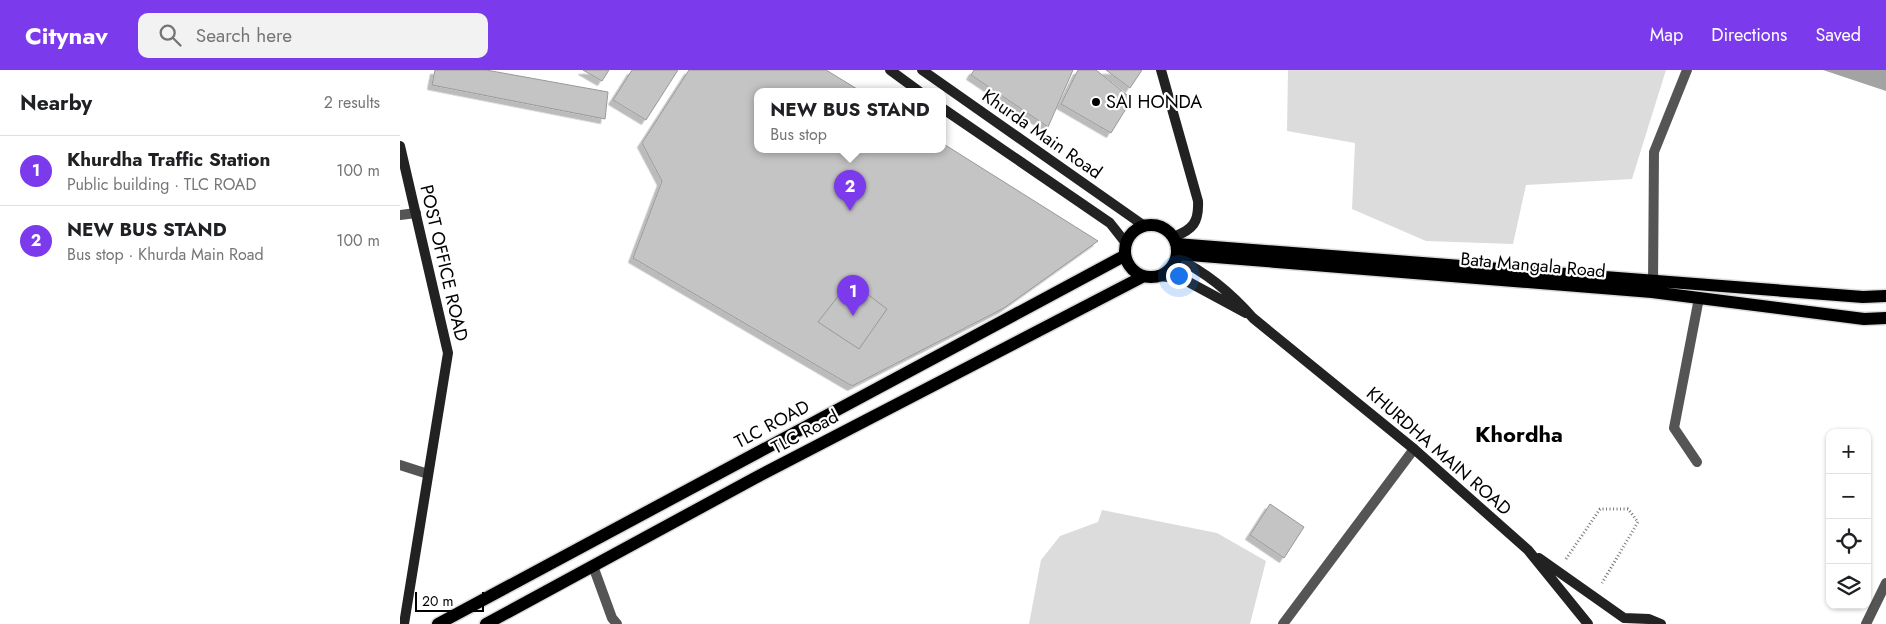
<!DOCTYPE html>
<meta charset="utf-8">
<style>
:root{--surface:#fff;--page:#f2f2f2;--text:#202124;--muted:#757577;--line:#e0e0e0;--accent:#7c3aed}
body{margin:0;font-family:Jost,sans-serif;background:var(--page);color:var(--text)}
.controls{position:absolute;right:15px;bottom:15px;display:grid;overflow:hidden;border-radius:10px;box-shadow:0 1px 4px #0004}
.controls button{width:45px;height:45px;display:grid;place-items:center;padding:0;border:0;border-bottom:1px solid var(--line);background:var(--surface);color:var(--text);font:25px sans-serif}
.scale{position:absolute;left:15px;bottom:12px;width:69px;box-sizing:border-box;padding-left:5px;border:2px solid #000;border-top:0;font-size:14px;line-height:18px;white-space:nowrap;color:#000;-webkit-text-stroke:4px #fff;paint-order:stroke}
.you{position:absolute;left:778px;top:205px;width:18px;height:18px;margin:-12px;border:4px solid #fff;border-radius:50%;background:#1a73e8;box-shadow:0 0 0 8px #1a73e833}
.badge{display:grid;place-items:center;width:32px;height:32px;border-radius:50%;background:var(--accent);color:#fff;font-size:16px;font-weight:700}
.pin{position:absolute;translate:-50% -41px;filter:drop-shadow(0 1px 2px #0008)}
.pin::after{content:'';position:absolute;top:26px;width:18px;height:15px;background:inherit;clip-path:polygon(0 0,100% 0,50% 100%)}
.popup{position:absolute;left:354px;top:18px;width:192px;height:65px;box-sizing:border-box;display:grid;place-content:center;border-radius:10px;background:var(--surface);filter:drop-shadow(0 1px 4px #0005);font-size:16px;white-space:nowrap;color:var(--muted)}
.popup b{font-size:19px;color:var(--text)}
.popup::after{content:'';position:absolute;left:50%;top:100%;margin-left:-10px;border:10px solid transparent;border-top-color:var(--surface)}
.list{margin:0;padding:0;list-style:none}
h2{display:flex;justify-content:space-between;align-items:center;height:65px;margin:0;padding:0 20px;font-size:21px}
h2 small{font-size:16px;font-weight:400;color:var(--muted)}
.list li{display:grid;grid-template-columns:32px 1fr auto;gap:15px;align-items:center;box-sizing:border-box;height:70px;padding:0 20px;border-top:1px solid var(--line)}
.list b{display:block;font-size:19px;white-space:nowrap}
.list p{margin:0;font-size:16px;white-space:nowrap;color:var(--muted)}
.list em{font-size:16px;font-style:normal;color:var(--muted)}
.icon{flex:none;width:28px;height:28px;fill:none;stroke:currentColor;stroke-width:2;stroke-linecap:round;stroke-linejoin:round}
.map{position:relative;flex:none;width:1486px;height:554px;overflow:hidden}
header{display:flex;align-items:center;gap:30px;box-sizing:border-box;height:70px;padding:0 25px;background:var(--accent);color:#fff}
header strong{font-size:24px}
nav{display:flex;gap:28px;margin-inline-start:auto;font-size:18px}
.search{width:350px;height:45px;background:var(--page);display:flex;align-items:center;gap:12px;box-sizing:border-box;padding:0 18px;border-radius:10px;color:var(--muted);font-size:19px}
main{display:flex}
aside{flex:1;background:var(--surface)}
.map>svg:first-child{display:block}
.green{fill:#dcdcdc}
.water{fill:#a3a3a3}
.building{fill:#c4c4c4;stroke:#999;filter:url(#shadow)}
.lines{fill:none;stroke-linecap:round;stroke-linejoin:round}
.primary-casing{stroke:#dbdbdb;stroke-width:15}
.path{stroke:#777;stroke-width:3;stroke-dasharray:1 2.5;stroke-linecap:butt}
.street{stroke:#555;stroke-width:10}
.secondary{stroke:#222;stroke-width:10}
.primary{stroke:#000;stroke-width:12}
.poi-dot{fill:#000;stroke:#fff;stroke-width:2}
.labels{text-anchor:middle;stroke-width:4.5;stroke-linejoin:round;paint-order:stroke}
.poi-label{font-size:18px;fill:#000;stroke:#fff;text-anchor:start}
.street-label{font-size:18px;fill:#000;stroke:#fff}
.district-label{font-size:22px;font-weight:bold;fill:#000;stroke:#fff}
</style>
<header>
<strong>Citynav</strong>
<div class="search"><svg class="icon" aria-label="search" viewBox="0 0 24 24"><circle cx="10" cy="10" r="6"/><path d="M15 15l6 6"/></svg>Search here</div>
<nav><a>Map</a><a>Directions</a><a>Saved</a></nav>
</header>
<main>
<aside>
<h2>Nearby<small>2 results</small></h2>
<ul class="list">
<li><span class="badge">1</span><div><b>Khurdha Traffic Station</b><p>Public building · TLC ROAD</p></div><em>100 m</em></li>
<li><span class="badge">2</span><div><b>NEW BUS STAND</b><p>Bus stop · Khurda Main Road</p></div><em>100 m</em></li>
</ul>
</aside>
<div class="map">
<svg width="1486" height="554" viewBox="0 0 1486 554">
<defs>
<filter id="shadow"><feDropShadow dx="-4.5" dy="4.5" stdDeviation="0" flood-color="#0004"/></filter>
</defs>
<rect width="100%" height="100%" fill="#fff"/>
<path class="green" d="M888,0H1266L1232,109L1126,115L1113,174L1026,171L952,139L955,73L887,61Z
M702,440L817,463L866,491L850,554H629L641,490L660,466L698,452Z"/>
<path class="water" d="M1423,0H1486V21Z"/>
<path class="building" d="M35,0H86L208,22L205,49L32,15Z
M183,0H209L202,11Z
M232,0H278L246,50L213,30Z
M289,0H426L462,22H358V80H542V73L698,171L604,238L452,316L233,188L262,111L242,73Z
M574,0H673L648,57L571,5Z
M678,0H696L732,29L711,63L661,34Z
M706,0H742L730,18Z
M450,211L487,239L459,279L418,252Z
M870,434L904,457L884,488L850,465Z"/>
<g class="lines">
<defs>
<path id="primary" d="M725 181a26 26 0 1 1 52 0a26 26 0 1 1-52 0Z
M776,174L1463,227L1486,226
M777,184L1252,222L1464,249L1486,248
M38,554L724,186
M86,554L355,408L742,207"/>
</defs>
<use href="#primary" class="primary-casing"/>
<path class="path" d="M1166,489L1200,439H1228L1238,452L1202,513"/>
<path class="street" d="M0,145L16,143
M1253,216L1254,82L1287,0
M1297,392L1274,358L1299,228
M0,395L28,404
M193,496L212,548L217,554
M883,554L1014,379
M1466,554L1486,513"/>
<path class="secondary" d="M490,0L520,22
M522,0L743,155
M761,0L798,131C799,152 793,160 773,167
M542,38L710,153L725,172
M0,76L48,283L4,554
M776,188C806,202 831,223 853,248L1014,379L1128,480L1188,554
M760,206L783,209L846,243
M1139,488L1224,548L1249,549L1261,554"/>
<use href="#primary" class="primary"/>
</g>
<circle class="poi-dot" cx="696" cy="32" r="5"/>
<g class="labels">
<g class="poi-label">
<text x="706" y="38">SAI HONDA</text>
</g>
<g class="street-label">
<text transform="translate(642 64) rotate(35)" y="6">Khurda Main Road</text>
<text transform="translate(44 193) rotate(77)" y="6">POST OFFICE ROAD</text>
<text transform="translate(1133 195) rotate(5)" y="6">Bata Mangala Road</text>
<text transform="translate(372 354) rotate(-28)" y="6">TLC ROAD</text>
<text transform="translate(405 362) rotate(-28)" y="6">TLC Road</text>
<text transform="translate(1039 381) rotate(41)" y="6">KHURDHA MAIN ROAD</text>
</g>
<g class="district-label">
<text x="1119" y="372">Khordha</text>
</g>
</g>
</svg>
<div class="controls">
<button>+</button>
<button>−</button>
<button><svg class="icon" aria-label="locate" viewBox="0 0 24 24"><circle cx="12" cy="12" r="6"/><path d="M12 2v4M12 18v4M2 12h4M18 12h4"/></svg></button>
<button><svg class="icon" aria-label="layers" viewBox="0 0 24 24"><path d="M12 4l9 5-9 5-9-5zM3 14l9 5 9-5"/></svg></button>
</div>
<div class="scale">20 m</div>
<div class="you"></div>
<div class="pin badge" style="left:453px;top:246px">1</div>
<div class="pin badge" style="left:450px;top:141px">2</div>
<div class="popup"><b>NEW BUS STAND</b>Bus stop</div>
</div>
</main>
